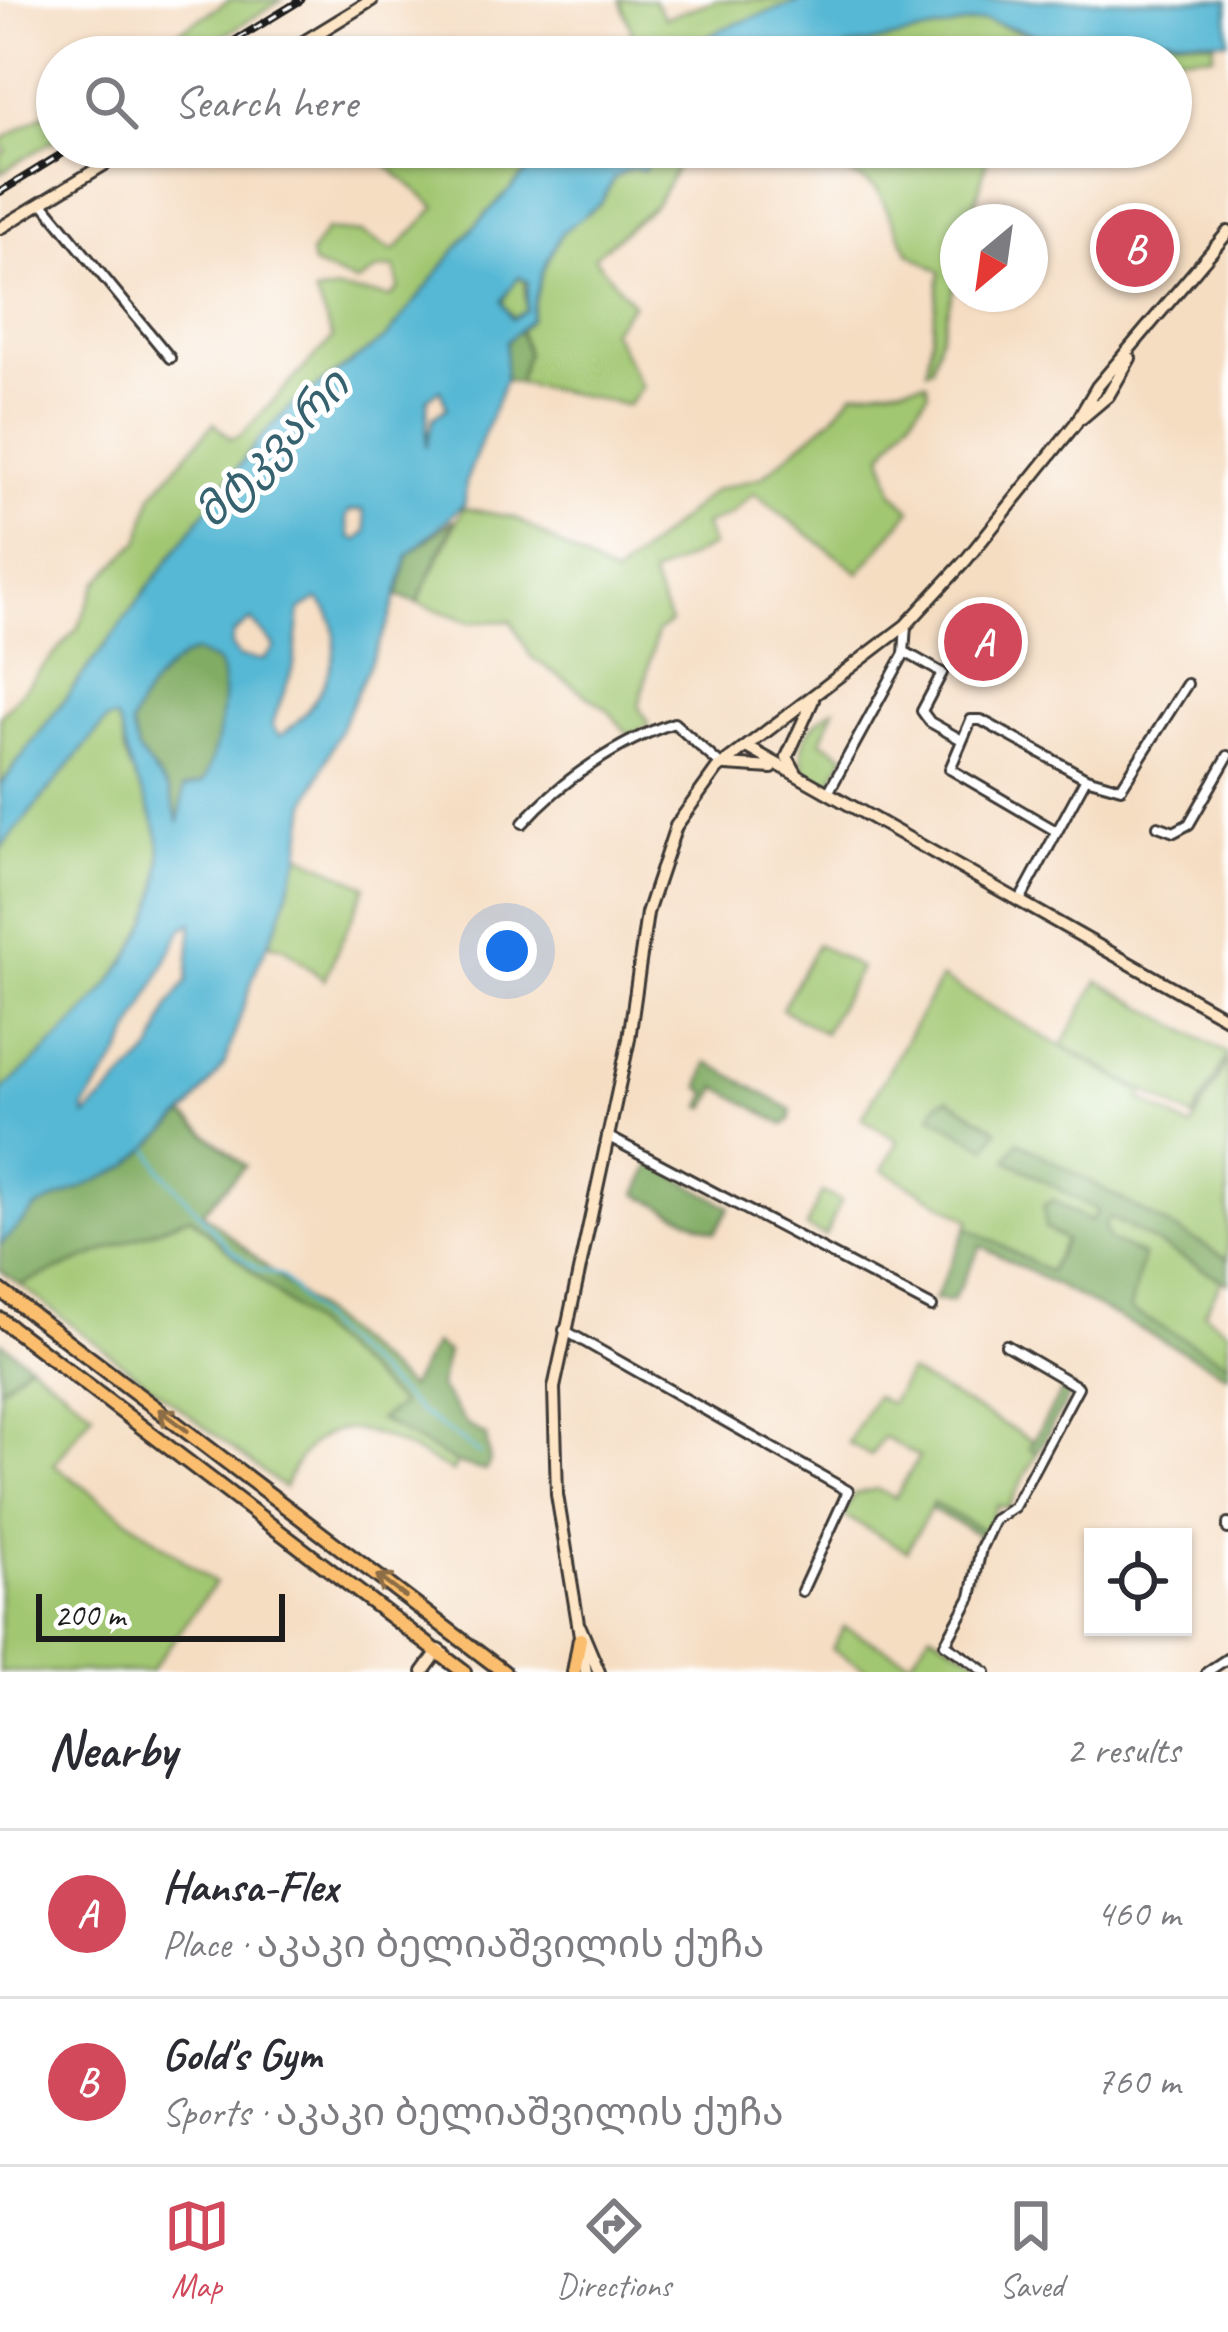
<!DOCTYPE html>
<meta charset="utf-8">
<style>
:root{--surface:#fff;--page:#f7f7f7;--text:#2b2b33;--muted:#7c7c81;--line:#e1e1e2;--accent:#d1495b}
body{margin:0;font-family:Caveat,"Noto Sans Georgian",sans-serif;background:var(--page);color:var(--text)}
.controls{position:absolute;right:36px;bottom:36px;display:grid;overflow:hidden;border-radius:0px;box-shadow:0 3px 9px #0004}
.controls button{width:108px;height:108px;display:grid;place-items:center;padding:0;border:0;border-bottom:3px solid var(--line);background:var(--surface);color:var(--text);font:60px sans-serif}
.compass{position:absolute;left:940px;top:204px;width:108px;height:108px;border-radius:50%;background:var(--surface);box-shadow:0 3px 9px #0004;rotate:209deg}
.scale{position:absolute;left:36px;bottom:30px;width:249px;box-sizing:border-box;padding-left:12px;border:6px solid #1c1c1c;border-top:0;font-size:33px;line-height:42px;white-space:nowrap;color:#1c1c1c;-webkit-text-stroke:9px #fff;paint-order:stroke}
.you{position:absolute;left:507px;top:951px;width:42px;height:42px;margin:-30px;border:9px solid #fff;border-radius:50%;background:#1a73e8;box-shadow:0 0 0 18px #1a73e833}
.badge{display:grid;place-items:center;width:78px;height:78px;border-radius:50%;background:var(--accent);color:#fff;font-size:39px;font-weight:700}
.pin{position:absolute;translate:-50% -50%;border:6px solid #fff;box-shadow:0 3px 12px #0006}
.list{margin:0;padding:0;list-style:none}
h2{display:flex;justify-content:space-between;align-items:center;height:156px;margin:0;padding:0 48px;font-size:51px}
h2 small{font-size:39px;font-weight:400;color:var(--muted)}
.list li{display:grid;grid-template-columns:78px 1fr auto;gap:36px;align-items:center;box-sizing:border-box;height:168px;padding:0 48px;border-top:3px solid var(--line)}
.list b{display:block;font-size:45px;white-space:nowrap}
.list p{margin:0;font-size:39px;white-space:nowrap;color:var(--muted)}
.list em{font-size:39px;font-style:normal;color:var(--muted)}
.icon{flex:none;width:66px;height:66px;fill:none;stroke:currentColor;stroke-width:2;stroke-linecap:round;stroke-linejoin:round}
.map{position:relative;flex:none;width:1228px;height:1672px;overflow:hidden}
.search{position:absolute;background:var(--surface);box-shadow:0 3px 9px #0004;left:36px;right:36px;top:36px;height:132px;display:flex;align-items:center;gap:30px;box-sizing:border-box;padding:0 42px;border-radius:66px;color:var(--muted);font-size:45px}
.sheet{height:492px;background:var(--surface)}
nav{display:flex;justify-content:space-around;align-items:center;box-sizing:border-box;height:168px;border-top:3px solid var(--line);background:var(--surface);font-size:33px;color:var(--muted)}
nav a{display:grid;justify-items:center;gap:6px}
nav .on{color:var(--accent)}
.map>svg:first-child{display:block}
.green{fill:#a2c772;stroke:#5f7247;stroke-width:3}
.forest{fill:#81ac64;stroke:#4e6440;stroke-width:3}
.water{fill:#56b8d4;stroke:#396a78;stroke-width:3;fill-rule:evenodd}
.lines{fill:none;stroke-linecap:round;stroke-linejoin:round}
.stream{stroke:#56b8d4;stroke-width:3}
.street-casing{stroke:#3d3935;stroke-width:14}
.secondary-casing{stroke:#3d3935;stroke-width:16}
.primary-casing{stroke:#3d3935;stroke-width:18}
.street{stroke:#fff;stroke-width:8}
.secondary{stroke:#fde5c5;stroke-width:10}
.primary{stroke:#fbbe6e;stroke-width:12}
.rail-casing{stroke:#1c1c1c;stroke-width:8}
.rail{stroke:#fff;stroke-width:3;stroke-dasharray:9;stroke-linecap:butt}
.oneway{stroke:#8c6d45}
.labels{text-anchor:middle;stroke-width:10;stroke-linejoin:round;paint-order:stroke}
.water-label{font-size:45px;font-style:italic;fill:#36626f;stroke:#fff}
</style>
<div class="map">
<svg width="1228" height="1672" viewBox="0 0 1228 1672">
<rect width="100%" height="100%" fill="#fff"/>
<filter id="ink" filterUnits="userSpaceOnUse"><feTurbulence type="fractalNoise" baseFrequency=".00833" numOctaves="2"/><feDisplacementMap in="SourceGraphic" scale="24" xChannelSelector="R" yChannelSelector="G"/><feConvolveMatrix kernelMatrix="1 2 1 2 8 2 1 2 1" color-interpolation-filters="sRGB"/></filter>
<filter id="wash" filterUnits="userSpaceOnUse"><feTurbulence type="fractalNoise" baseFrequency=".004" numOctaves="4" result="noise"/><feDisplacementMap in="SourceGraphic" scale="48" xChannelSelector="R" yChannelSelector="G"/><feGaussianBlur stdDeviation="2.7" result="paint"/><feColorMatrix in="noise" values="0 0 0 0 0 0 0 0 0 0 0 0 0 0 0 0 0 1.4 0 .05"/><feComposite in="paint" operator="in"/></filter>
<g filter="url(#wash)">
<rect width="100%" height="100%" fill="#f5ddc2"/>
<path class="green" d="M230,0H282L189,57H137Z
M620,0H654L665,18L716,0H803L724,28L671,57H590L633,34Z
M985,20L1034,37L1097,32L1214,42L1213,55L825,57L846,48Z
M57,106V138L0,173V156L6,151L0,141Z
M384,147H448L456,155L477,147H551L473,228L387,337L291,406L257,442L0,786V716L77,629L97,583L140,540L152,495L214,423L231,439L240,436L333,338L315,294L337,290L391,297L399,288L395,268L379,269L357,283L313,265L311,253L326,230L362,233L394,251L436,207L377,157Z
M688,147L657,203L594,257L633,304L611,330L642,387L628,405L518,383L527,353L520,331L530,320L542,272L562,232L601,203L614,178L653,148Z
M784,147H990L971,222H958V271L932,368L927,370L940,272L909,253L876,188L844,170L823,171Z
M515,278H524L526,310L515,319L502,304Z
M926,382L929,392L883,454L893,492L911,510L859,573L754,493L731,514L704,525L712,546L651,576L670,623L657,632L639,707L649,725L630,736L607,709L531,657L511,621L471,622L417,603L463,508L515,518L614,577L714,490L762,477L832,418L854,392Z
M834,709L821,741L845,755L828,787L804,773C797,741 807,726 834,709Z
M116,718C125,731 122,748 128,762C140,788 155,813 159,841C176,939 66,1035 0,1092V849L107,720Z
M300,854L366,886L324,980L285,948L269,944Z
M817,944L860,968L824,1033L782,1009Z
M941,978L1143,1093L1141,1099L1191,1128L1228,1060V1259L1018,1142L1098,1210L1091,1222L1053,1200L1065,1240L1049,1272L967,1227L970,1220L883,1170L898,1141L862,1118Z
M1098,981L1228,1054L1193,1118L1062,1045Z
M822,1192L841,1201L825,1236L806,1227Z
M190,1216L402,1406L381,1420L456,1463L453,1472C382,1437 326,1390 284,1488L20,1285Z
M1109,1217L1222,1280L1204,1313L1228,1331V1363L1130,1310L1104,1228Z
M29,1363L93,1412L54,1465L215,1583L150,1672H0V1388Z
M909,1372L1033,1441L1030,1448L1037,1453L1008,1508L997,1505L985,1531L933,1504L907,1551L843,1515L854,1494L876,1489L895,1498L919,1457L883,1437L871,1456L848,1443L875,1396L890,1404Z
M844,1627L911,1661L930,1632L1001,1672H870L832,1649Z"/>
<path class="forest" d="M520,331L527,353L518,383L505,380L503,351L510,335Z
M454,519L417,603L398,596L408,555Z
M195,652L217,662C234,688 218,758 202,783L184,788L179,823L169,791L138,751L131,726C141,695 164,664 195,652Z
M708,1062L792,1110L790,1120L784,1125L718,1087L707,1108L702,1107L708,1093L700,1087Z
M948,1098L998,1130L987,1148L931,1115L939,1102Z
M184,1115L245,1166L202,1212L409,1388L434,1344L447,1352L439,1387L466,1424L486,1436L490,1462L485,1471L456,1463L379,1419L401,1405L190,1216L20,1285L0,1270V1245L36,1208L129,1166Z
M1018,1141L1228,1259V1283L1110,1217L1104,1227L1110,1241L1143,1255L1130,1310L1228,1363V1375L981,1246L952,1301L934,1300L967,1227L1049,1272L1065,1240L1045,1228L1044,1205L1053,1200L1090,1222L1098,1211L1007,1160Z
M652,1163L730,1207L715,1232L637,1194Z
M0,1341L29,1363L0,1388Z
M1065,1385L1073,1388L1037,1453L1029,1448Z
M933,1503L985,1531L969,1577L962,1573L979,1535L931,1509Z"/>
<path class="water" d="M803,0H1228V41L1097,32L1052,39L985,20L846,48L825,57H671L724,28Z
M551,147H656L644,170L632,168L614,178L601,203L562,232L542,272L530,320L506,342L505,380L466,481L465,503L408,555L389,621L307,803L300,854L278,923L256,969L225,1063L191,1108L129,1166L36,1208L0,1245V1092C66,1035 176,939 159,841C155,816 142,793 132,771C124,754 125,733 116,719L107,720L0,849V786L257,442L291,406L387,337L473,228ZM519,276L528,282L526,310L512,319L502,301ZM440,390L447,408L433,418L426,447L428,398ZM363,510L367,531L358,540L350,538L346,517L350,511ZM318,599C359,637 318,713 279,736L272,725L294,665L300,610ZM251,620L275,647L263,660L240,657L231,646L234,633ZM195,652L217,662C232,684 216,760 202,783L184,788L179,823L169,791L138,751L131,726C141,695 164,664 195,652ZM192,923L187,981L169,1005L153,1050L86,1116L84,1108L120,1055L182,929Z"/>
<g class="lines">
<path class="stream" d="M150,1149L161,1170L231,1250L259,1270L281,1275L329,1331L420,1412L480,1454"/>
</g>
</g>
<g filter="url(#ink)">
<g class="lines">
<defs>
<path id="street" d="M42,202L170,358
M905,652L942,673L922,711L930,722L960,739
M828,793L904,654L906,625
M523,823C560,781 621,740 674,723L722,766
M1158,826L1174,832L1189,824L1228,756
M1056,831L950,769L971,720H981L1086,778L1121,788L1187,684
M1019,902L1086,778
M607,1136L932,1307
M564,1330L848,1491L802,1591
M1228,1524V1529
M986,1672L945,1644L971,1597L981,1548L994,1520L1014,1507L1078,1387L1006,1345
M1207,1672L1228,1658"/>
<path id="secondary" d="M279,57L372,0
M0,228L133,147
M1082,418L1108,396L1130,358
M747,747L1228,1019
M726,765L772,768
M797,775L787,757L813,700
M580,1627L599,1672
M423,1672L439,1650L443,1653
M586,1672L557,1495L554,1388L629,1039L647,913L676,826L717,769L906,625L966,560L1076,423L1097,387L1228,232"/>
<path id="primary" d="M0,1290L504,1672
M0,1319L464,1672
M574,1672L580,1639"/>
</defs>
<use href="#street" class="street-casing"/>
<use href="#secondary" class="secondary-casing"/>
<use href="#primary" class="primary-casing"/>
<use href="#street" class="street"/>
<use href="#secondary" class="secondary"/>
<use href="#primary" class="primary"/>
<defs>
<path id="rail" d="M208,57L301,0
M0,192L73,147"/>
</defs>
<use href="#rail" class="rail-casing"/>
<use href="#rail" class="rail"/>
</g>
<defs><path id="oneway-shaft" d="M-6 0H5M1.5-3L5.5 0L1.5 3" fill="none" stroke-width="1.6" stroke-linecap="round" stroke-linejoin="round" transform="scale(3)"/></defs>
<g class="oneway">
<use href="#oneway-shaft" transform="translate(173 1420) rotate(-143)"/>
<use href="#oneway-shaft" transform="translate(391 1586) rotate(-143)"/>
</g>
</g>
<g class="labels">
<g class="water-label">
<text transform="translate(271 448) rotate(-46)" y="16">მტკვარი</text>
</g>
</g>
</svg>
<div class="controls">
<button><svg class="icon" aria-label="locate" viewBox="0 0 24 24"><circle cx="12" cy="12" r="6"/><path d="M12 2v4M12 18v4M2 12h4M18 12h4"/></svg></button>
</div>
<svg class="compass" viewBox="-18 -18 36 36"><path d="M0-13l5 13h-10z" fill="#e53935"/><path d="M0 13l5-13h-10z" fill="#7c7c81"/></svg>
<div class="scale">200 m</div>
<div class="you"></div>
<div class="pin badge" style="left:983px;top:642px">A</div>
<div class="pin badge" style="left:1135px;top:248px">B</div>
<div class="search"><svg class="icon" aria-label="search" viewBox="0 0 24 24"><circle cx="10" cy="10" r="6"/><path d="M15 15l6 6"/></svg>Search here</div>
</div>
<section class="sheet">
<h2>Nearby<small>2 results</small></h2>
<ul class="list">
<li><span class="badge">A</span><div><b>Hansa-Flex</b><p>Place · აკაკი ბელიაშვილის ქუჩა</p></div><em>460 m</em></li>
<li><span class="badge">B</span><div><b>Gold's Gym</b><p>Sports · აკაკი ბელიაშვილის ქუჩა</p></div><em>760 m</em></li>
</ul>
</section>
<nav>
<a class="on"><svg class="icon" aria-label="map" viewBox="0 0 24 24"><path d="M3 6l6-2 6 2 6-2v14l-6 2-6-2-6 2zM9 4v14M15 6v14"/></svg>Map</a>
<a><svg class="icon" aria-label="directions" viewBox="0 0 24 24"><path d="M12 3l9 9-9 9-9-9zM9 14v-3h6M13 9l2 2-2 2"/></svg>Directions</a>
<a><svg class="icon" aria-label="saved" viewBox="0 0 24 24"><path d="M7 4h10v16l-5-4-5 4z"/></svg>Saved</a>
</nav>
